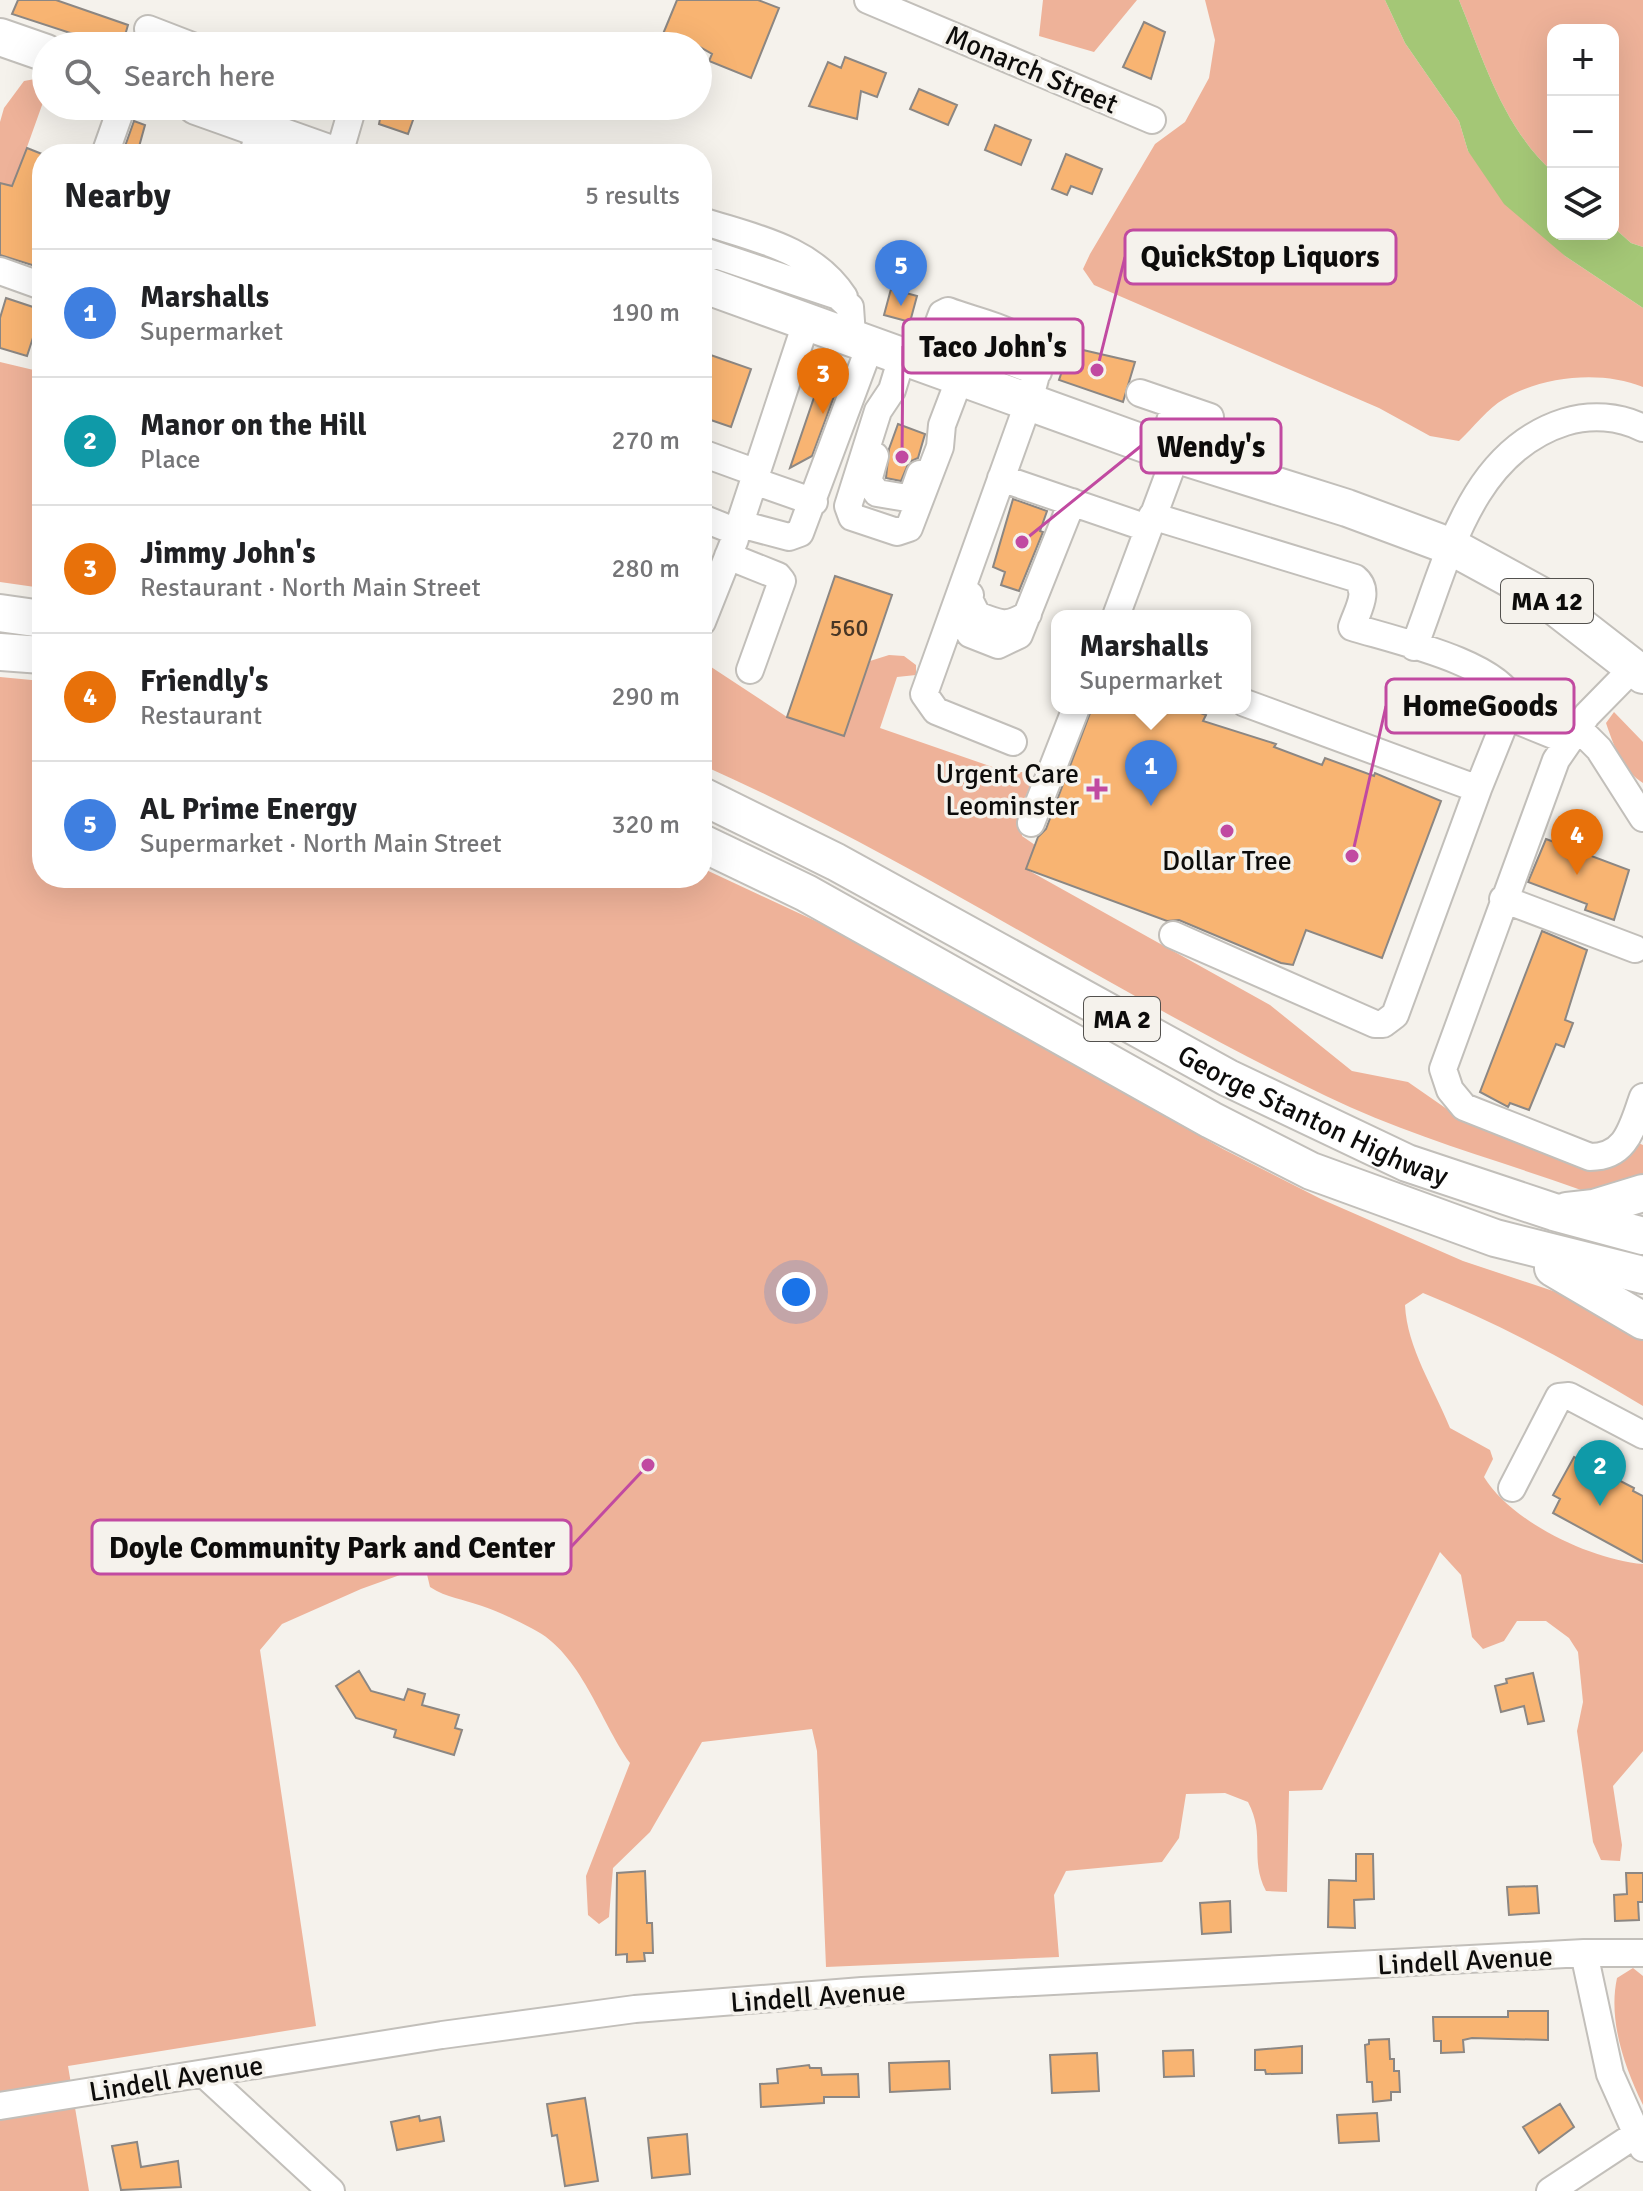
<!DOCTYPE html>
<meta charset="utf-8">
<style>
:root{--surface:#fff;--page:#f6f6f6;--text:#202124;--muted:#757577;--line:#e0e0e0;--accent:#0b8043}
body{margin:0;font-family:Signika,sans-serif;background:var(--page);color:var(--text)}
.controls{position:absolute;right:24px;top:24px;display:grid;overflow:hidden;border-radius:16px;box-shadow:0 8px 32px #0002}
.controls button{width:72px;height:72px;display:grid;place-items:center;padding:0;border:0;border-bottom:2px solid var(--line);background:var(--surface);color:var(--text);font:40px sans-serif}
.you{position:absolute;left:796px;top:1292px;width:28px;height:28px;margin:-20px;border:6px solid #fff;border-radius:50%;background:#1a73e8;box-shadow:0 0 0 12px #1a73e833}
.badge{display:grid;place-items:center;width:52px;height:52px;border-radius:50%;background:var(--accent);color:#fff;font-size:26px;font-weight:700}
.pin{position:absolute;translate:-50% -66px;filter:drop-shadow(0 2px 4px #0008)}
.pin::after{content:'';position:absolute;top:42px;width:28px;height:24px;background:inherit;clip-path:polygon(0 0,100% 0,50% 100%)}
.popup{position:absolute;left:1051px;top:610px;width:200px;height:104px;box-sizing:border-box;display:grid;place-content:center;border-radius:16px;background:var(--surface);filter:drop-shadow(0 2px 6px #0005);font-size:26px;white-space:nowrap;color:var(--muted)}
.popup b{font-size:30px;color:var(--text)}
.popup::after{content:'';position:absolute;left:50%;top:100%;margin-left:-16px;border:16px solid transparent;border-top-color:var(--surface)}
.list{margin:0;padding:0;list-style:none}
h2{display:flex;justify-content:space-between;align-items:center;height:104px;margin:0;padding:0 32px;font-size:34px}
h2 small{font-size:26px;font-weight:400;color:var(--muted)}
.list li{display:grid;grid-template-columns:52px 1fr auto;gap:24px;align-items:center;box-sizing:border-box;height:128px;padding:0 32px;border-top:2px solid var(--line)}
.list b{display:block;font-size:30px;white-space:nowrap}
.list p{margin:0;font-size:26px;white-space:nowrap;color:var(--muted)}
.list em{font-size:26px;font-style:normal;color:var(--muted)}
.icon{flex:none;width:44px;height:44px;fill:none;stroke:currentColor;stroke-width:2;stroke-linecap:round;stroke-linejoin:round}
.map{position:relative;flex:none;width:1643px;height:2191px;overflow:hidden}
.search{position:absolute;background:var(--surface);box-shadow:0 8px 32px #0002;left:32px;top:32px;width:680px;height:88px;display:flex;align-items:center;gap:20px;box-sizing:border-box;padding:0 28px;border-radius:44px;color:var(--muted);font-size:30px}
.panel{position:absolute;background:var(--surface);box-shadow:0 8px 32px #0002;left:32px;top:144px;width:680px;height:744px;border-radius:32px}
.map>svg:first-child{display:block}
.green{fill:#eeb299}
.water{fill:#a4c776}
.building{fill:#f8b472;stroke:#8c8783;stroke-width:2}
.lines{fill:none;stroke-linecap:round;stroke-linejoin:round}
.minor-tunnel{stroke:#d2d0ca;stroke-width:26;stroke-dasharray:26 13;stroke-linecap:butt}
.minor-casing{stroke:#c2bfba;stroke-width:30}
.highway-casing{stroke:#c2bfba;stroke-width:40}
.minor{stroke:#fff;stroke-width:26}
.highway{stroke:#fff;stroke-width:36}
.poi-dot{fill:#c14aa1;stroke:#f5f2ec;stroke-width:3}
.labels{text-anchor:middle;stroke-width:7;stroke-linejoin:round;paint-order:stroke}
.number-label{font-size:24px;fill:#483625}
.shield{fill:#f5f2ec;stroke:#53514e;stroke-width:2}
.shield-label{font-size:26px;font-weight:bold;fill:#0d0c0b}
.street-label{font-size:28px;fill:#0d0c0b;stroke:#f5f2ec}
.poi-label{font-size:28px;fill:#0d0c0b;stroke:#f5f2ec;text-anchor:end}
.leader{fill:none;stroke:#c14aa1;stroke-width:3}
.callout-dot{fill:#c14aa1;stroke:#f5f2ec;stroke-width:3}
.callout{fill:#f5f2ec;stroke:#c14aa1;stroke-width:3}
.callout-label{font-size:30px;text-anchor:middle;font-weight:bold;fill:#0d0c0b}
</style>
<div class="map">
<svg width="1643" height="2191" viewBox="0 0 1643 2191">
<rect width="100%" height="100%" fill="#f5f2ec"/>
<path class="green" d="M1043,0H1137L1094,52L1039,36Z
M1205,0H1385L1405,43L1459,121L1468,151L1565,256L1643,308V387C1601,370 1543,376 1504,399C1488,408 1473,428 1459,441L1430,436L1379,408L1094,285L1083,269L1090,254L1155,144L1185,122L1209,78L1215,40Z
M1459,0H1643V247L1631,243L1613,227V30H1553V172C1503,127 1484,61 1459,0Z
M35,79L46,83V94L17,175L0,206V122L4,108L24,81Z
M0,362L42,372V588L0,582Z
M889,655L904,656L916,665V675L897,677L880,728L1007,772H1023L1032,781L1021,808L1022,836L1035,845L1026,869L1270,1005L1352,1071L1408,1082L1457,1116L1568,1158L1636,1142L1643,1145V1177L1602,1190H1581C1495,1159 1408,1136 1326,1096C1113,994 918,861 702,765V661L787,717L844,736L870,661Z
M0,677L42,681V878H702V868L835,930L1223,1149L1321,1199L1463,1261L1586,1302L1643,1332V1406C1572,1363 1500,1324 1423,1293L1405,1305C1407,1348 1434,1388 1450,1428L1490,1450L1493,1459L1484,1477C1511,1522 1592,1560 1643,1564V1751L1613,1786L1622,1845L1620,1861L1601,1860L1593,1842L1577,1731L1583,1702L1578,1652L1569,1638L1546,1621H1517L1504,1641L1483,1649L1472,1637L1461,1575L1440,1552L1322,1790L1289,1791L1287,1892L1266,1891C1249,1858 1266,1836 1248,1802L1225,1793L1186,1794L1179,1838L1162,1862L1066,1871L1054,1895L1059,1957L826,1967L817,1751L812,1729L702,1742L650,1832L613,1868L609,1917L599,1924L588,1915L586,1876L630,1763C600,1721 581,1653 533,1629C516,1620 499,1612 482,1606C463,1599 447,1598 430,1587L425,1566L361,1589L282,1624L260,1650L316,2026L68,2066L89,2191H0Z
M1614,712L1643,742V783C1621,769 1614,746 1606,723Z
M1633,1968L1643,1976V2105C1624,2066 1608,2020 1617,1978Z"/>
<path class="water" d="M1385,0H1459C1484,61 1503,127 1553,172V234H1613V227L1631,243L1643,247V308L1565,256L1504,204L1468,151L1459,121L1405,43Z"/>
<path class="building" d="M18,0H56L128,25L122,46H110L12,14Z
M677,0H758L779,8L751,78L709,61L712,54L698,46L663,34Z
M1144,22L1165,32L1151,79L1123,67Z
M845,57L886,73L877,97L861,91L857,119L809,106L828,62L841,68Z
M919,89L957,105L948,125L910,109Z
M369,106H418L408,134L379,124L380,119L367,114Z
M134,121L145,125L137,154H127L123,152Z
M995,125L1031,140L1021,165L985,150Z
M27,148L42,154V265H32L0,255V183L12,186Z
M1066,154L1102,169L1092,194L1071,186L1067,195L1052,189Z
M891,289L917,296L910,322L884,315Z
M6,298L42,310L27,356L0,348V318Z
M954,330L981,339L1000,346L990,359L949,344Z
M1083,350L1135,362L1123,402L1059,380L1068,354L1080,358Z
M702,352L751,369L731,427L702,417Z
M821,377L839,383L812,456L790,468Z
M898,424L925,434L918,458L909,462L901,481L886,478L889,449Z
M1013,499L1047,511L1040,531L1043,532L1019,591L1001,585L1005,572L993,567Z
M835,576L892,595L844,736L787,717Z
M1092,708H1187L1206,715L1203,721L1276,744L1274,747L1322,765L1325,758L1374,776L1375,773L1441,801L1382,958L1306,930L1293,965L1281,963L1179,920L1167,921L1026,869L1038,837L1046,829Z
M1546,839L1629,870L1614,920L1585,910L1587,904L1528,882Z
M1542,931L1587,950L1565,1020L1573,1023L1564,1047L1556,1044L1529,1110L1510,1103L1508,1107L1480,1092Z
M1574,1457L1634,1488L1633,1491L1643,1496V1562L1553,1513L1560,1499L1553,1495Z
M359,1671L371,1691L404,1700L408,1689L425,1694L422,1705L459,1715L455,1728L462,1730L454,1755L394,1737L396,1730L356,1718L336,1686Z
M1533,1673L1544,1721L1528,1724L1524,1706L1501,1712L1495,1686L1507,1683L1506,1679Z
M1356,1854H1373L1374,1899L1354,1900L1355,1928L1328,1927L1329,1880L1356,1881Z
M645,1871L647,1923H652L653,1953H644L645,1961L627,1962V1954L616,1955L617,1873Z
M1626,1873H1643V1902H1638L1639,1920L1615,1921L1614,1895L1627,1894Z
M1537,1886L1539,1913L1509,1915L1507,1887Z
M1230,1901L1231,1932L1202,1934L1200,1903Z
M1508,2011H1548V2040L1472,2038L1463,2040L1464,2052L1441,2053V2041H1434L1433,2017H1508Z
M1389,2039L1390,2059H1394V2071H1399L1400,2092H1391V2100L1373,2102L1372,2082H1367L1365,2045L1369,2044V2040Z
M1302,2046V2073L1266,2074L1265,2070H1255V2050Z
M1193,2050L1194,2076L1164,2077L1163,2051Z
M1097,2053L1099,2091L1052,2093L1050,2055Z
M949,2061L950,2089L890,2092L889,2063Z
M809,2065L810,2068H821L822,2075L858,2074L859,2097H824V2103L761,2107L760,2084L778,2083L777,2069Z
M585,2098L598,2181L565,2186L557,2135L552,2136L547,2104Z
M1560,2104L1574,2127L1539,2153L1523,2127Z
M1377,2113L1379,2141L1339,2143L1337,2115Z
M419,2116L420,2121L440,2117L444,2141L397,2150L391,2122Z
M687,2134L690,2174L652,2178L648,2138Z
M137,2142L141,2167L178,2161L181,2187L121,2190L112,2146Z"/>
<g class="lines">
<path class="minor-tunnel" d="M951,339L1006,360"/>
<defs>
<path id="minor" d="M868,0L1152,120
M148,29L192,46
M105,154L122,106
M253,154L260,129
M339,154L353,106
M702,221C754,238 812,248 844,297
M702,265L707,252L838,296L850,307L852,336
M0,271L42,286
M903,354L892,390L878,411L848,506L852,517L897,532L909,528L940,447L942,425L961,375
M1006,360L1038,372
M924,362L942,314L948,311C975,322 1029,330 1040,360L1029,401L924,694L936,711L1013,742
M1140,393L1210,417
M1161,450L1175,405
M702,453L757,473
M875,456L868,481L877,493L907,498L914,491L920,474
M1001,478L1147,528
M754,481L814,502
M1152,516L1355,578C1371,591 1357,611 1352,627C1390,639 1500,663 1513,702L1478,789L1245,703
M702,518L737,532L807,320
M740,524L789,537L800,533L871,343
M728,556L778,576L782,581L750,670
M970,595L964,622L970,634L998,645L1019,635L1072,502
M969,599L977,615C999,624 1008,628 1028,614
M1116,616L1176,455
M702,622L735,539
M1414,647C1447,563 1469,452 1565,422C1591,414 1619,416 1643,428
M1634,667L1587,715L1556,760L1443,1069L1450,1090L1464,1107L1590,1157C1627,1157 1632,1127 1643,1097
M1509,717L1568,741
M1577,727L1599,749L1643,818
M1031,823L1076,708
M1503,899L1635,949
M1173,935L1375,1024H1383L1395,1015L1478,789
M1512,1488L1559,1397L1569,1396L1643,1435
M1584,1953L1610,2074L1643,2148
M204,2074L331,2191
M0,2106L442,2035L635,2009L862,1991L1584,1953H1643
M1550,2191L1635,2135"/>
<g id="highway">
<path d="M0,37L46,53"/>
<path d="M196,106L331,154"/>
<path d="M702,284L1159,449L1347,508L1452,547L1540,595L1643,675"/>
<path d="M0,613L42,619"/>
<path d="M0,652L42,655"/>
<path id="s1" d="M702,796L836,862L1228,1078L1407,1163L1554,1212L1643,1236"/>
<path d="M702,843L806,893L1211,1120L1311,1171L1495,1238L1643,1275"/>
<path d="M1567,1211L1594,1208L1643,1193"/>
<path d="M1553,1268L1643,1321"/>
</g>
</defs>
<use href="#minor" class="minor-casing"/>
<use href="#highway" class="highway-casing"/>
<use href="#minor" class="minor"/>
<use href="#highway" class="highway"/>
</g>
<g class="poi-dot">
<path d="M1093 777h8v8h8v8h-8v8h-8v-8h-8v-8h8z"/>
<circle cx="1227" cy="831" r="8"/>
</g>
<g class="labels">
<g class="number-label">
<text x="849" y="636">560</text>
</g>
<g class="shield">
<rect x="1501" y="579" width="92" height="44" rx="6"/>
<rect x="1084" y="997" width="76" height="44" rx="6"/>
</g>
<g class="shield-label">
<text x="1547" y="610">MA 12</text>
<text x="1122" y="1028">MA 2</text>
</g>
<g class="street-label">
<text transform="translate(1032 69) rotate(23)" y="10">Monarch Street</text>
<text dy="10" stroke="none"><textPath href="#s1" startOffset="690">George Stanton Highway</textPath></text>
<text transform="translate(1465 1960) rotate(-3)" y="10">Lindell Avenue</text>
<text transform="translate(818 1996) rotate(-4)" y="10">Lindell Avenue</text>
<text transform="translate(176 2078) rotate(-9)" y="10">Lindell Avenue</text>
</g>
<g class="poi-label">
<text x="1079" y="783">Urgent Care<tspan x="1079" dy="32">Leominster</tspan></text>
<text x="1227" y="870" text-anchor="middle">Dollar Tree</text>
</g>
</g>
<path class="leader" d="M1097 370L1125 257M902 457L903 346M1022 542L1141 446M1352 856L1386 706M648 1465L571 1547"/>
<g class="callout-dot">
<circle cx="1097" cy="370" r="8"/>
<circle cx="902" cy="457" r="8"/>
<circle cx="1022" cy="542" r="8"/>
<circle cx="1352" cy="856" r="8"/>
<circle cx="648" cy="1465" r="8"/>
</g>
<g class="callout">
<rect x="1125" y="230" width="271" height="54" rx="8"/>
<rect x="903" y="319" width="180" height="54" rx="8"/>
<rect x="1141" y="419" width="140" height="54" rx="8"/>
<rect x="1386" y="679" width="188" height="54" rx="8"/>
<rect x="92" y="1520" width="479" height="54" rx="8"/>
</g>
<g class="callout-label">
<text x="1260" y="267">QuickStop Liquors</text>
<text x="993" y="357">Taco John's</text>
<text x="1211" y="457">Wendy's</text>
<text x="1480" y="716">HomeGoods</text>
<text x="332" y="1558">Doyle Community Park and Center</text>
</g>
</svg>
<div class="controls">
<button>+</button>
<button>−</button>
<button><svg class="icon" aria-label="layers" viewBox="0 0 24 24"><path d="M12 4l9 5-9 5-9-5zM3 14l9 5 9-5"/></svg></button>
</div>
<div class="you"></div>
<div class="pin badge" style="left:1151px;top:806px;background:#3f7fe0">1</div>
<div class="popup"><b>Marshalls</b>Supermarket</div>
<div class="pin badge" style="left:1600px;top:1506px;background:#0f9aa8">2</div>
<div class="pin badge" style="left:823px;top:414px;background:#e8710a">3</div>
<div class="pin badge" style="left:1577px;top:875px;background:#e8710a">4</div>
<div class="pin badge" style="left:901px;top:306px;background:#3f7fe0">5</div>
<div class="search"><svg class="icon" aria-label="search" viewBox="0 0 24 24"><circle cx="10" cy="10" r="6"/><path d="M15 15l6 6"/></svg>Search here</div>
<section class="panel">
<h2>Nearby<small>5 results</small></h2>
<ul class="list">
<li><span class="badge" style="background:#3f7fe0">1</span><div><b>Marshalls</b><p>Supermarket</p></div><em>190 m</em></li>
<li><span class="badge" style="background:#0f9aa8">2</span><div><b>Manor on the Hill</b><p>Place</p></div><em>270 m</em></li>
<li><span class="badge" style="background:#e8710a">3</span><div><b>Jimmy John's</b><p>Restaurant · North Main Street</p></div><em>280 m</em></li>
<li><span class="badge" style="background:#e8710a">4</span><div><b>Friendly's</b><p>Restaurant</p></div><em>290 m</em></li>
<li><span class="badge" style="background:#3f7fe0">5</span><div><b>AL Prime Energy</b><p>Supermarket · North Main Street</p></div><em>320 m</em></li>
</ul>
</section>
</div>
